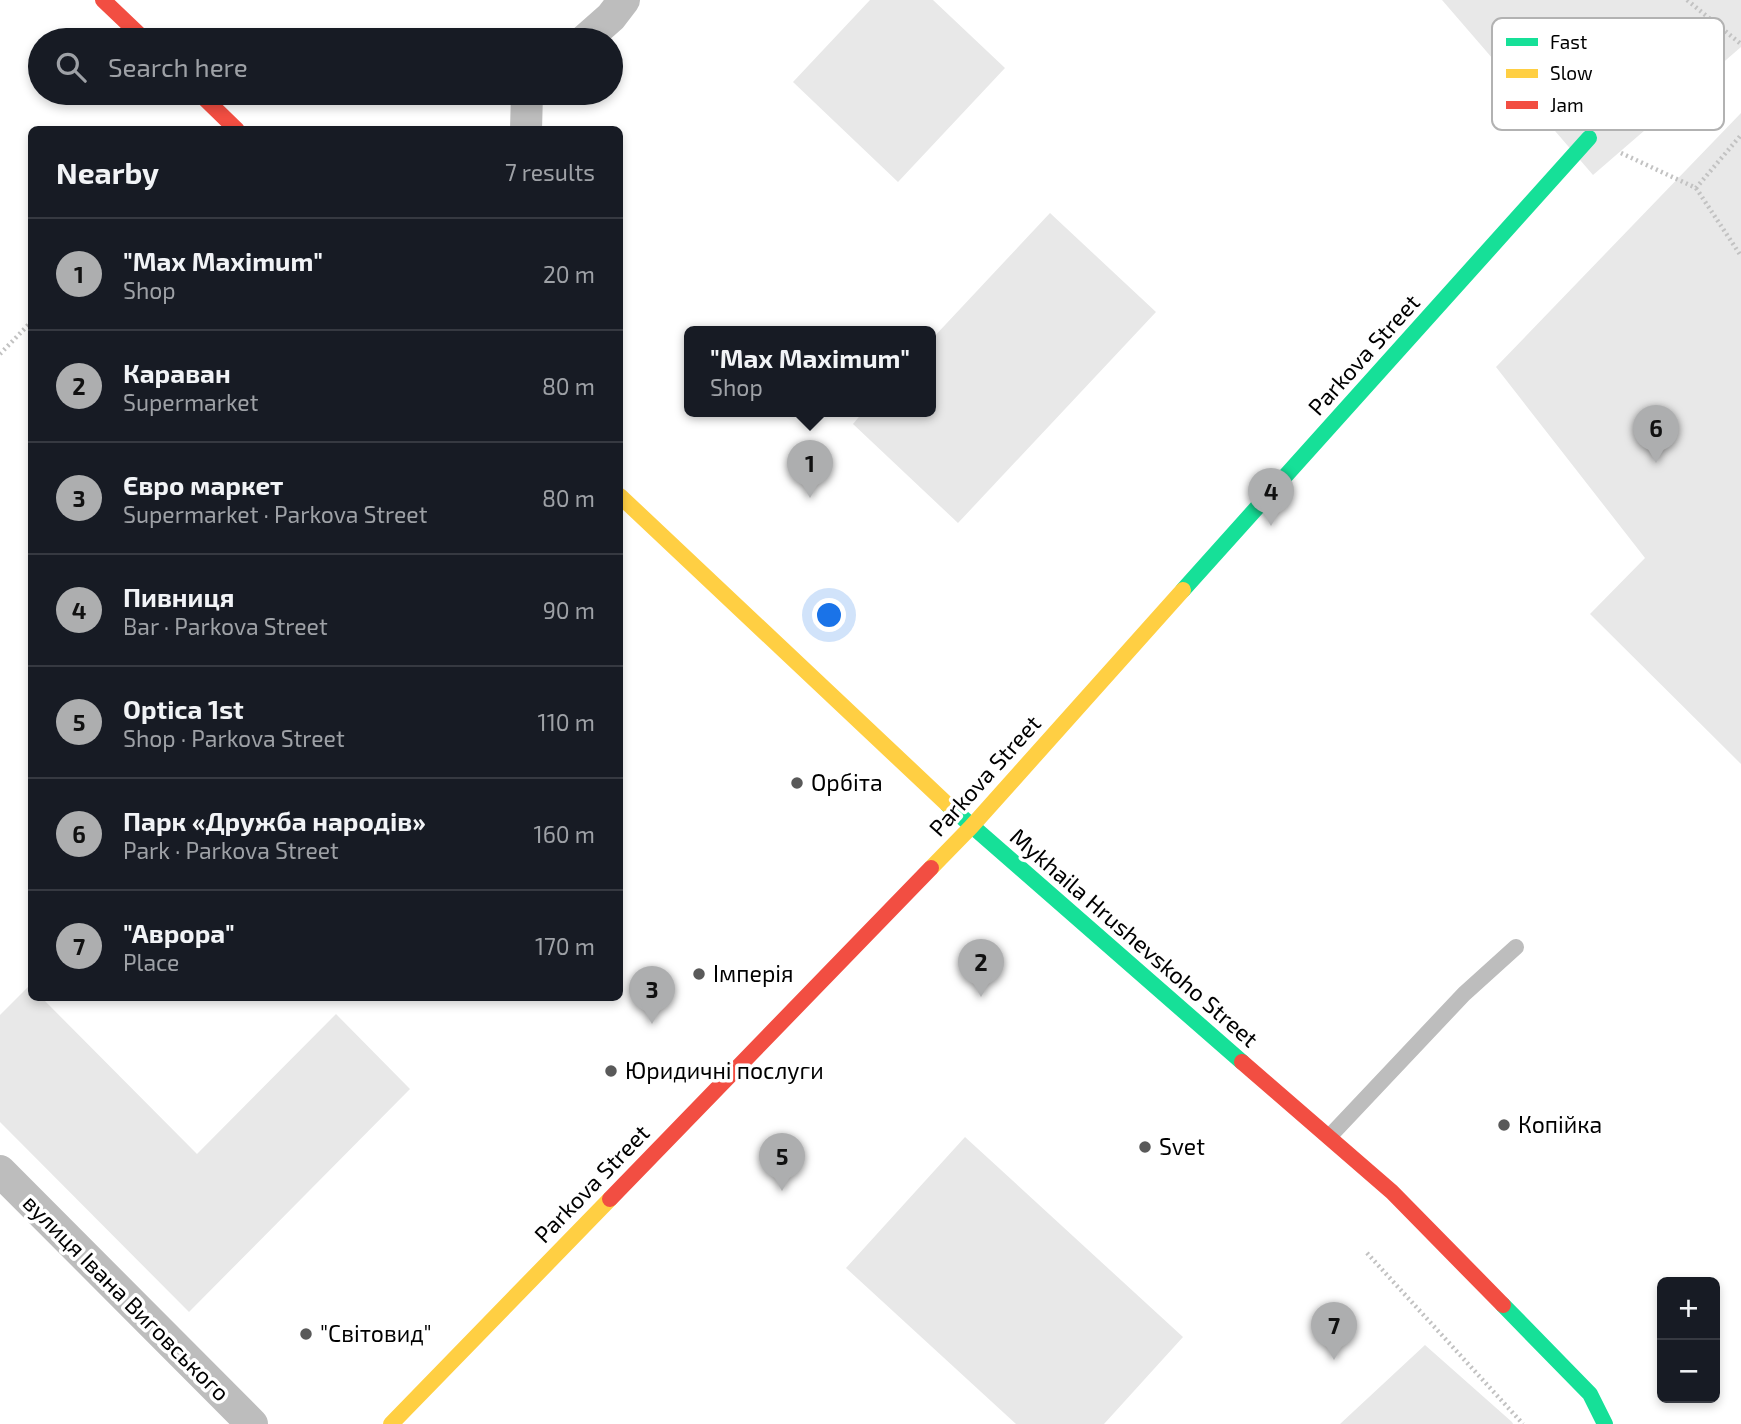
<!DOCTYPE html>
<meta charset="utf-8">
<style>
:root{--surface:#171b24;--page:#20242c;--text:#f1f3f6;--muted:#9ea1a6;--line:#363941;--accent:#adaeaf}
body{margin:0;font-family:"Exo 2",sans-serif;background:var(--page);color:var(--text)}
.controls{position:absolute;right:21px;bottom:21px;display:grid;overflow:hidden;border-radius:10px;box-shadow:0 4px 10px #0003}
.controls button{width:63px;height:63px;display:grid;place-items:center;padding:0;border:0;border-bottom:2px solid var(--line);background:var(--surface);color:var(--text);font:35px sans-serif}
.you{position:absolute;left:830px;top:616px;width:24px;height:24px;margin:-18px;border:5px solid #fff;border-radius:50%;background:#1a73e8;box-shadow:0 0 0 10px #1a73e833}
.badge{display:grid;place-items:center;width:46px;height:46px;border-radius:50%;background:var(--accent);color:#111;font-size:23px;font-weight:700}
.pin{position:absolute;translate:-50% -58px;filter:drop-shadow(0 2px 4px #0008)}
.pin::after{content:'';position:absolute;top:37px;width:24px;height:21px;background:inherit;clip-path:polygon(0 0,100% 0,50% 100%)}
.popup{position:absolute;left:684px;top:326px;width:252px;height:91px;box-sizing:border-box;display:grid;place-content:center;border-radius:10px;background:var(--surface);filter:drop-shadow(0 2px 5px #0005);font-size:23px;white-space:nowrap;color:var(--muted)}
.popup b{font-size:26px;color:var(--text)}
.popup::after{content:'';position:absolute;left:50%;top:100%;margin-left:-14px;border:14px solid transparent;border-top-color:var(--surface)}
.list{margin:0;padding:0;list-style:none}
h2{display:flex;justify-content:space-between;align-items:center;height:91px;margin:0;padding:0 28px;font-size:30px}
h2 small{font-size:23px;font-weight:400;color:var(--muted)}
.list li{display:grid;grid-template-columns:46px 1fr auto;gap:21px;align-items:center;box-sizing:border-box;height:112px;padding:0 28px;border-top:2px solid var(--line)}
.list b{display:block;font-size:26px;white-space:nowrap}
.list p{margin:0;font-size:23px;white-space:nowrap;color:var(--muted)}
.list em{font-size:23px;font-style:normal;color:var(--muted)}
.icon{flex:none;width:38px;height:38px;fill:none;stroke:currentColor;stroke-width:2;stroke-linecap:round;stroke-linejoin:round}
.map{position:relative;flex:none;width:1741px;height:1424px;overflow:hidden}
.search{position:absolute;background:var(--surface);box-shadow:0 4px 10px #0003;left:28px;top:28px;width:595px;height:77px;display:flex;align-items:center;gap:18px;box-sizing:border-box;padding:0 24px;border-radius:38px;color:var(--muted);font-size:26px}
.panel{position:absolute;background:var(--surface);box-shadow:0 4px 10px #0003;left:28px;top:126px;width:595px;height:875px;border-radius:10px}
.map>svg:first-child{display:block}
.green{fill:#e8e8e8}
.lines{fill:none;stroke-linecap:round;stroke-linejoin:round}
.path{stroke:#c2c2c2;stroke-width:4.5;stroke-dasharray:2 3.5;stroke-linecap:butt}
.lane{stroke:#bdbdbd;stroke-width:16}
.street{stroke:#bdbdbd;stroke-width:32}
.fast{stroke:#16e098;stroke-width:16}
.slow{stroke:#ffcf43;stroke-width:16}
.jam{stroke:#f24e42;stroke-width:16}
.poi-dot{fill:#595959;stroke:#fff;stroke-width:2.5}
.labels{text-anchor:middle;stroke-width:7;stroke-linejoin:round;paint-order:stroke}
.street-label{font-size:23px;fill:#000;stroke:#fff}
.poi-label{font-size:23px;fill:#000;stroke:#fff;text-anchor:start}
.key{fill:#fff;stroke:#b2b2b2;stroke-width:2}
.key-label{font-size:19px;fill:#000}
</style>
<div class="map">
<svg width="1741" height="1424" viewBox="0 0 1741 1424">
<rect width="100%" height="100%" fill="#fff"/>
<path class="green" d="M870,0H933L1005,68L898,182L793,82Z
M1442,0H1741V47L1593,175Z
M1741,113V764L1590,614L1645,558L1496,367Z
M1050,213L1156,312L958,523L853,424L863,412H931V340Z
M30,985L32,998H42L197,1154L336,1014L410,1089L189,1312L0,1122V1015Z
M965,1137L1183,1337L1104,1424H1016L846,1268Z
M1425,1345L1512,1422L1513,1424H1340Z"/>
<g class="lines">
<path class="path" d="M1687,0L1741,44
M1621,153L1696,188L1741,135
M1696,188L1741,256
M0,354L32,321
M1367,1253L1523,1424"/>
<path class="lane" d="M1329,1137L1464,994L1516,947"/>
<path class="street" d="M585,40L611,17L624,0
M526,130L527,93
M0,1171L252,1424"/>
<path class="fast" d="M1183,590L1589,138
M948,805L1242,1062
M1503,1305L1590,1394L1605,1424"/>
<path class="slow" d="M620,496L948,805
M931,868L971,827L1183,590
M391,1424L610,1199"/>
<path class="jam" d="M103,0L145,40
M199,93L237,130
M1242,1062L1392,1192L1503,1305
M610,1199L931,868"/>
</g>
<g class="poi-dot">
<circle cx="797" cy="783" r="7"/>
<circle cx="699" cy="974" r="7"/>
<circle cx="611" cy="1071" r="7"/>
<circle cx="1504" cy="1125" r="7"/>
<circle cx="1145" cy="1147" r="7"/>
<circle cx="306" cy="1334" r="7"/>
</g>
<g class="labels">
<g class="street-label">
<text transform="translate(1364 355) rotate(-48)" y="8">Parkova Street</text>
<text transform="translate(985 776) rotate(-48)" y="8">Parkova Street</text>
<text transform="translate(1134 938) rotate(41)" y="8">Mykhaila Hrushevskoho Street</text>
<text transform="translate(592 1184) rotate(-46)" y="8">Parkova Street</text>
<text transform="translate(126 1298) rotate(45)" y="8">вулиця Івана Виговського</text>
</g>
<g class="poi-label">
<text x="811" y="791">Орбіта</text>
<text x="713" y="982">Імперія</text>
<text x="625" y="1079">Юридичні послуги</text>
<text x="1518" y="1133">Копійка</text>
<text x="1159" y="1155">Svet</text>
<text x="320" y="1342">"Світовид"</text>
</g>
</g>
<rect x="1492" y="18" width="232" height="112" rx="10" class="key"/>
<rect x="1506" y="38" width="32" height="8" fill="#16e098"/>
<rect x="1506" y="69" width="32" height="9" fill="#ffcf43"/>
<rect x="1506" y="101" width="32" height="8" fill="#f24e42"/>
<g class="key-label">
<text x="1550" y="49">Fast</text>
<text x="1550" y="80">Slow</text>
<text x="1550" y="112">Jam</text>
</g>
</svg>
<div class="controls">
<button>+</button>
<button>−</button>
</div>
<div class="you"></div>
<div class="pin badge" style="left:810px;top:498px">1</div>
<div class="popup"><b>&quot;Max Maximum&quot;</b>Shop</div>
<div class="pin badge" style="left:981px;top:997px">2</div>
<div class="pin badge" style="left:652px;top:1024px">3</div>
<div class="pin badge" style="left:1271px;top:526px">4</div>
<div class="pin badge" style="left:782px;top:1191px">5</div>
<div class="pin badge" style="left:1656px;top:463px">6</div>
<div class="pin badge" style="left:1334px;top:1360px">7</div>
<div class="search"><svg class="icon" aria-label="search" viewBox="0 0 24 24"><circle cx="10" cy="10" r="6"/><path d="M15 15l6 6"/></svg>Search here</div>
<section class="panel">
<h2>Nearby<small>7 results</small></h2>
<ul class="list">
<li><span class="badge">1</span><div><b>&quot;Max Maximum&quot;</b><p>Shop</p></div><em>20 m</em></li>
<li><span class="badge">2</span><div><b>Караван</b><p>Supermarket</p></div><em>80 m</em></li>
<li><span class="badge">3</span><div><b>Євро маркет</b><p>Supermarket · Parkova Street</p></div><em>80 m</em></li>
<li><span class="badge">4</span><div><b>Пивниця</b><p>Bar · Parkova Street</p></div><em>90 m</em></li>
<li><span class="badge">5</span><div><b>Optica 1st</b><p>Shop · Parkova Street</p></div><em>110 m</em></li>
<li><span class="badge">6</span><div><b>Парк «Дружба народів»</b><p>Park · Parkova Street</p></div><em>160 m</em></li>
<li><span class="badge">7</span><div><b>&quot;Аврора&quot;</b><p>Place</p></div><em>170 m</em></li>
</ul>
</section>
</div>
